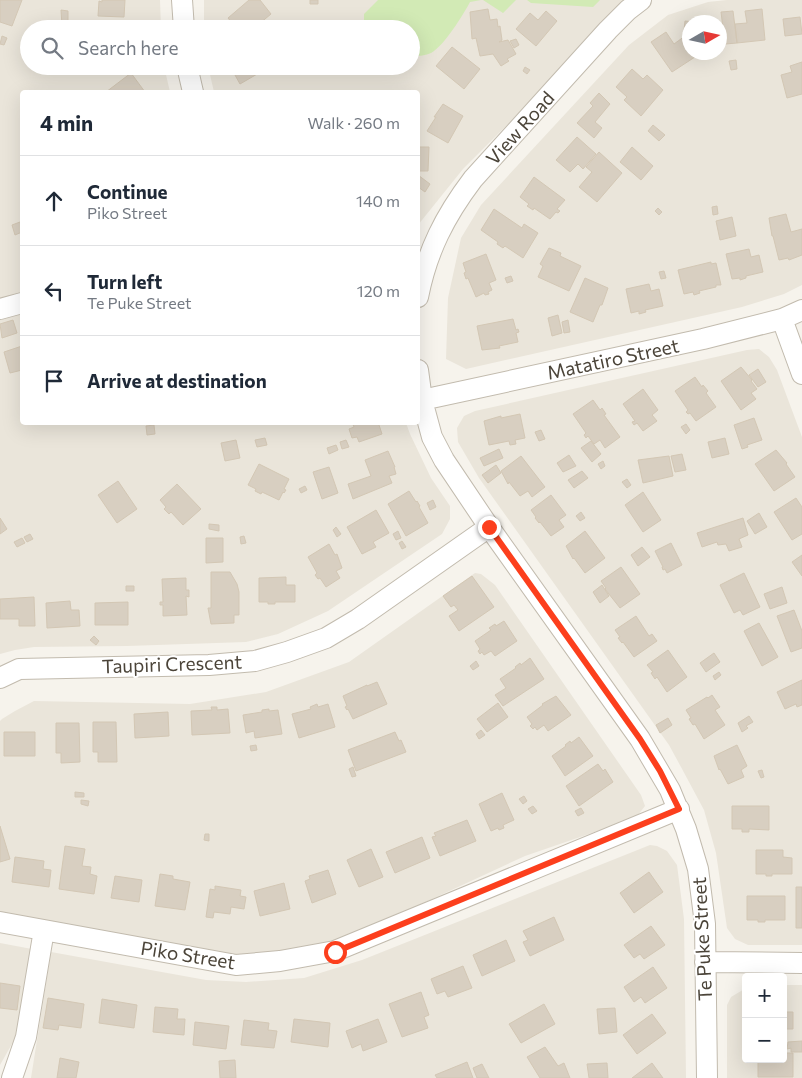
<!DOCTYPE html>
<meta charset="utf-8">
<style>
:root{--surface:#fff;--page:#f2f2f3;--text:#1f2937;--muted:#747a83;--line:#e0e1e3}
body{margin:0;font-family:Commissioner,sans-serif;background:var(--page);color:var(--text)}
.controls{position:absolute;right:15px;bottom:15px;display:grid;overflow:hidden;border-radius:5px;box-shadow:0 5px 20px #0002}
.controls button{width:45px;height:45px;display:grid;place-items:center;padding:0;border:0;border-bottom:1px solid var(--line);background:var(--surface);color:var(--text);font:25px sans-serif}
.compass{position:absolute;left:682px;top:15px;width:45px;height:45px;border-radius:50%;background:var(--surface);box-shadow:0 5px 20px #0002;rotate:81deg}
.stop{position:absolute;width:15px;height:15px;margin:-11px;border:4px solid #fc3f1d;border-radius:50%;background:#fff}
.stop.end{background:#fc3f1d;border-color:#fff;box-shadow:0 1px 5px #0008}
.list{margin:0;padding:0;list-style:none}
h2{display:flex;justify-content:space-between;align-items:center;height:65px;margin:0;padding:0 20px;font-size:21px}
h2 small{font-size:16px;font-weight:400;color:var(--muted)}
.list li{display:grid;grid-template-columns:32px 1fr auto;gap:15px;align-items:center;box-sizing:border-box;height:90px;padding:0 20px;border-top:1px solid var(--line)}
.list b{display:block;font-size:19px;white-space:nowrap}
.list p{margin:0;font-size:16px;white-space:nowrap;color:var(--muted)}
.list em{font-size:16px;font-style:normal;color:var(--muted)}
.icon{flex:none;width:28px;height:28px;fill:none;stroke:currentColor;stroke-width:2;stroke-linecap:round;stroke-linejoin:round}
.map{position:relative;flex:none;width:802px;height:1078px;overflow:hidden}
.search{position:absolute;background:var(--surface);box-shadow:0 5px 20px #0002;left:20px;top:20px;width:400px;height:55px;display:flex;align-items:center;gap:12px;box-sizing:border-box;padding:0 18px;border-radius:28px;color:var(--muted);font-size:19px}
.panel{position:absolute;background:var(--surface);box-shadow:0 5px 20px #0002;left:20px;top:90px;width:400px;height:335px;border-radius:5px}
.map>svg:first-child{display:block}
.residential{fill:#eae5da;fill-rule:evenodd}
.green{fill:#d2eab5}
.building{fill:#d8cfc1;stroke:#d3c7b4}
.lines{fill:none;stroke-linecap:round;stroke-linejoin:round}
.minor-casing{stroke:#c2bbae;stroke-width:22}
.minor{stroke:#fff;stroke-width:20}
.route{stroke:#fc3f1d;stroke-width:6}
.labels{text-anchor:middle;stroke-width:4;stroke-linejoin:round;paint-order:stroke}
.street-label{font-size:19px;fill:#4b4439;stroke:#fff}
</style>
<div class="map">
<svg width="802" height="1078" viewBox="0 0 802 1078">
<rect width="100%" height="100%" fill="#f6f3ec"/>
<path class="residential" d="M0,0H160L161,29H29V66H164L170,92H22V293L0,300Z
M204,0H641L627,5L463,169L418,225V92H214L208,66H411V29H204Z
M727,0H802V285L784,294L742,307L466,369L446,359L448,298L461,238L481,205L629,45L668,15L708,2ZM690,22H720V52H690Z
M22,314V422L406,423L410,434L431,478L450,506V519L442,534L328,611L278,634L246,642L127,646L34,647L15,650L0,654V320Z
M759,349L769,357L777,370L802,437V945H748L735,939L727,928L716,853L704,810L681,767L669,745L479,478L458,442L457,428L464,416L475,411L747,350Z
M475,573L481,574L495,585L641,795L645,806L638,815L618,824L525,856L339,942L236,960L0,919V721L2,719L15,711L34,701L190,704L266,692L349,662Z
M650,845L657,846L667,851L677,865L684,919L686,1078H31L51,952L206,980L246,982L304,978L362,960Z
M0,943L32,949L17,1035L0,1065Z
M783,985H802V1078H727V1005L731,997L746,988V1059H783Z"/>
<path class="green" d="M378,0H481L470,2C463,15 444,46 431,53C424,56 418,56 411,56V29H364V14Z
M483,0H516L503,13Z
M527,0H600L593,7L531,3Z"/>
<path class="building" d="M0,0H22L12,26L0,22Z
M102,0H125L124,17L98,16L99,1L102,2Z
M249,0H260L271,14L253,29H237L228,18Z
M310,0H318V4H310Z
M488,9L490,20L497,19L498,27L500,26L502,40L499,42L508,40L516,54L507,59L509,61L501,66L493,54L480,56L476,38L472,39L470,12Z
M762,9L765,40L737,43L735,24L747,23L745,11Z
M61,10L68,11V26H62Z
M546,11L557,21L536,46L516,29L530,13L538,20Z
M733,11L737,43L725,44L721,12Z
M800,17L802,34L785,36L783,19Z
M685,21L694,22H690V31L684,30Z
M666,32L674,44L685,36L690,43V52H696L698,55L672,72L651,42Z
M2,36L7,38L4,45L0,44Z
M516,39L519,45L514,48L510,41Z
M452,47L480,69L464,89L436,66Z
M736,60L737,69L731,70L729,61Z
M802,62V94L787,98L781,75L792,72L790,66Z
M230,66H271L240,84Z
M525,67L530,70L527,74L523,71Z
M632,69L643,79L647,75L663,90L641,116L624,100L627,97L616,87Z
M131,73L145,92H106Z
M599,93L610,104L595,122L602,128L594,138L577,123L593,106L590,103Z
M443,104L463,116L448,143L427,131L436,117H434Z
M653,125L665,135L659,141L648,131Z
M577,137L596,154L583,169L578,164L570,172L556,160Z
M418,147H429L428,171H418Z
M632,147L653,166L641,180L620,162Z
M599,152L622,173L597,202L579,187L592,172L586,167Z
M418,175L430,184L425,192L418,187Z
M534,177L565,200L557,209L560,211L558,213L556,212L550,219L534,208L533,210L527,206L529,204L520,197Z
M717,206L718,214L713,215L712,207Z
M658,208L662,212L659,215L655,211Z
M494,209L522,228L524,224L538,233L523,258L505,246L503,248L497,244L498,242L481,230Z
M786,214L791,232L802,229V255L789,260L788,258L779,260L773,236H772L769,218Z
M732,217L736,236L720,240L716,221Z
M20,222L22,232L15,235L12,225Z
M549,248L561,253L560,256L581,266L569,291L538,277L543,266L540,264Z
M749,249L751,257L759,255L763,272L746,276V278L740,280V278L732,279L726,254Z
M486,254L496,280L489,283L492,290L488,292L489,294L485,295L484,293L476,297L468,278L466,279L464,273L466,272L463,263Z
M711,262V264L716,263L721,285H716V287L699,291L700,293L694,295L693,292L684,294L678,270Z
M664,271L666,278L661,279L659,272Z
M511,276L513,281L507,283L505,278Z
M585,278L608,288L602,305H600L593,322L570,312Z
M649,284L651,291L659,289L663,306L645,310L646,312L639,314V311L631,313L626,289Z
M558,315L562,333L552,336L548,318Z
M513,319L516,330L518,329L519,332L516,333L518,342L499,346L500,348L482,350L477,326Z
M13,320L17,333L2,338L0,324Z
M568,320L570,332L564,333L562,322Z
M22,346V371V370L10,373L4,352Z
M741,367L752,380L751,381L757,389L751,393L756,399L741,410L721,381Z
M758,369L766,382L758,387L749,375Z
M695,377L702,387L703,385L708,391L706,393L716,407L696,421L690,413L688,414L686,412L688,410L675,391Z
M643,389L658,410L652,415L657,421L643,431L637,423L634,425L632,422L635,421L623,404Z
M593,400L600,410L602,408L606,414L604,415L620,437L605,448L600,440L594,444L588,436L586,438L584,435L586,433L573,414Z
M520,414L525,438L515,440L516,444L510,445L509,441L489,445L484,421L501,416V418Z
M754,418L762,440L747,445L748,447L742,449L734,425Z
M352,422H378L382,434L359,442L357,437L352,438L349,429L354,427Z
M686,424L690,430L686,434L681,427Z
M154,425L155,434L147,435L146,426Z
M541,430L545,439L539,441L535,432Z
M265,438L267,445L257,447L255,440Z
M725,438L729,454L712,458L708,442Z
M236,440L240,458L225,461L221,443Z
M346,440L349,447L342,449L340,442Z
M591,441L601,454L592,462L581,448Z
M336,445L338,450L329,454L327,448Z
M499,449L503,458L484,466L480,458Z
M776,450L787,463L786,464L795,477L774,491L755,464Z
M388,451L395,467H394L396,474L389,476L392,483L353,499L348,484L371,476L365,460Z
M682,454L686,470L675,472L671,456Z
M569,455L576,466L563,472L557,463Z
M521,456L545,487L532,497L528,491L520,496L509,482L508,484L501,471Z
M669,456L673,476L643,483L638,460Z
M603,461L605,466L601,469L598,464Z
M259,464L289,479L284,489L286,490L284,493L283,492L279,500L262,492L261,494L255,491L256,489L248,485Z
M496,465L501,473L488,483L482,475Z
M329,467L338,493L322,499L313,472Z
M582,471L588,478L574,488L568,480Z
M627,479L631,485L627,488L622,482Z
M118,481L137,509L117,523L98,495Z
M177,484L201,509L183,525L171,512L169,514L164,509L166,507L160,500Z
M305,486L307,490L301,493L299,489Z
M409,491L416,502L417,501L420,506L419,507L428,523L406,536L388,504Z
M643,492L661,520L643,532L625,505Z
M551,495L566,515L559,520L564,527L551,536L540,522L539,523L535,518L536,517L531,510Z
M796,498L802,507V534L792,540L774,512Z
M433,500L436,507L430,510L427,503Z
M376,510L389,533L373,542L376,547L362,554L347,527Z
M581,512L585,518L580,521L576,516Z
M759,513L767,527L755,534L747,521Z
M0,518L7,529L0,534Z
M743,518L748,535L739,539L742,547L729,551L726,544L718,545L717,542L702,547L697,533Z
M209,524L219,525V531L209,529Z
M336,527L341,534L337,537L333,530Z
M398,531L401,538L396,540L393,534Z
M585,531L605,558L585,573L574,558L573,559L566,546Z
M30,534L33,539L27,542L24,537Z
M244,536L246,543L241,544L240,537Z
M22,538L25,543L17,547L14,542Z
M206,538H223V562L206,563Z
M402,541L406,547L402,549L399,543Z
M671,543L682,565L667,573L665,569L663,570L662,567H663L655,551Z
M329,544L335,555L337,554L342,568L336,571L340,578L326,587L320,578L318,579L315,575L317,573L308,557Z
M642,547L650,557L638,566L631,555Z
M802,555V576L792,562Z
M621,567L640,594L620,608L605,589L606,588L601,581Z
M211,572H230L237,584L239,592V615H234V623L211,624L208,608H211Z
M744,573L760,607L743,615L740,610L734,613L720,585Z
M472,576L494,607L459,631L449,616L458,610L454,605L451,607L443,596Z
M286,577V585H295V602H275V604H268V602H259V578Z
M186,578V590H189V597L186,596L187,615L163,616V605H160V602H163L162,579Z
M602,585L609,596L600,603L593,592Z
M126,586H134V591H126Z
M782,587L787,603L770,609L764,594Z
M34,597L35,626H19V619H0V599Z
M70,601L71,610H79L80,626L47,628L46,603Z
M128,602V625H95V603Z
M794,610L802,631V648L791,652L777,616Z
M636,616L649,636L652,634L657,641L634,657L623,642L622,643L618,638L620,637L615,630Z
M504,621L517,641L495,656L491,651L484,655L482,652L480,654L478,651L480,649L475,641L491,630L489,628L495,624L496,626Z
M759,623L778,657L762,666L744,631Z
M94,636L99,641L96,645L90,640Z
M668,650L687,677L667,692L657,677L655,679L651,673L653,672L647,665Z
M714,653L720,662L706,672L700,663Z
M530,658L544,679L503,706L495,695L506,688L500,679L516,668L515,667L520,663L521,665Z
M476,661L479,666L473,670L470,666Z
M719,672L721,675L715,680L713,676Z
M802,680V705L797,707L796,704L785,709L777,692Z
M377,682L387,704L353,719L348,709L347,710L345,707L347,706L343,696L367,685V686Z
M712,695L720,707L715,710L725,725L704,739L695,724L693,725L689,719L691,718L686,710L707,697L708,698Z
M556,696L571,715L548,731L544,725L537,730L535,727L533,729L530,726L532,724L527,717L543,705L542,704Z
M498,703L508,717L487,732L477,719Z
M317,704L318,707L328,704L335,727L299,738L292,714L311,709L310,707Z
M211,707H217V710L228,709L230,733L192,735L191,711L212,710Z
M269,709V711L278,710L282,734L255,738L254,731L246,733L243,715L262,712V710Z
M168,712L169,736L135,738L134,714Z
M749,716L753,722L746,726L748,728L742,732L738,723Z
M668,718L672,725L660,733L656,725Z
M93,722H116L117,762H98V752H93Z
M56,723H79L80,762L61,763V753H56Z
M481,730L485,735L479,739L476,734Z
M4,732H35V756H4Z
M395,732L399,741L401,740L406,752L356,771L348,750Z
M579,737L593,756L565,776L552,756L566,746L565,745L570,741L571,743Z
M256,745L257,750L251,751L250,746Z
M737,745L747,766L741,770L744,777L728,784L720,769L719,770L714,756Z
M598,764L603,771L605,769L613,782L579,806L566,786Z
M353,767L356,776L352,777L349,769Z
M762,770L764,777L761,778L758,771Z
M75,792L84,793V797H75Z
M502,793L514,820L503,825L504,828L499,830L498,828L491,831L479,804Z
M524,796L527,801L523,804L519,799Z
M81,800L89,801L88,806L81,804Z
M533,806L537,811L532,814L528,809Z
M732,806H769V830L749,829V832H742V829H732Z
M581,808L584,813L578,816L575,811Z
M467,820L476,841L440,856L432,837L436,836L434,833Z
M0,826L10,859L0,862Z
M205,834H209V841L204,840Z
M422,837L430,858L395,873L386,852Z
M65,846L85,849L82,866L91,867L90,874L97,876L94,894L59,889Z
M371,849L383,877L359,887L347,860Z
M756,850H783V857L792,858V874H772V876H766V874H756Z
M15,857L44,861L43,869L51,870L49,887L12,882Z
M328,870L336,894L312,903L305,881L310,879L309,876Z
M649,872L663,892L634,913L620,893Z
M160,874L173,876V879L190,882L185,910L155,906Z
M115,876L142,880L139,902L111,898Z
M284,883L290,909L260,916L254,891Z
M215,886L241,890L240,896L246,897L244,909L231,907L230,914L214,912L213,918L206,917L210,889L215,890Z
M796,887H802V928H796Z
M747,896H785V920H765V922H758V920H747Z
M554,917L564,940L530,956L523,942L528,940L523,931Z
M651,926L665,945L644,959L640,954L634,958L624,945Z
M506,940L515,961L482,976L473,955Z
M463,966L472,988L448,997L445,991L437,994L431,979Z
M653,967L667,988L645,1003L641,997L634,1002L624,987Z
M0,983L20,986L17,1010L0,1008Z
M421,992L429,1015L424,1017L428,1028L402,1037L389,1004Z
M48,998L84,1004L81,1028L59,1025L58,1030L43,1028Z
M102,999L137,1005L134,1028L99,1023Z
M544,1004L555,1024L521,1043L509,1024Z
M783,1004L784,1012H793V1029H783Z
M155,1007L178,1009L177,1019H185L184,1035L153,1032Z
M615,1008L617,1032L599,1034L597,1009Z
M652,1014L666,1033L637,1054L623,1035Z
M294,1019L330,1023L328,1047L291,1042Z
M378,1019L387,1042L363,1051L361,1044L352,1048L346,1031Z
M244,1020L269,1023L268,1030L277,1031L274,1048L241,1045Z
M195,1022L229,1026L226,1049L193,1045Z
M802,1041V1052H791V1048L787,1049L788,1042Z
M545,1047L558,1066L564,1063L570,1078H540L527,1057Z
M783,1053H793V1077H758V1059H783Z
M60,1058L79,1062L76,1078H57Z
M235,1060L236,1078H220L219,1061Z
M467,1062L473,1078H437L435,1075Z
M607,1063L608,1078H589L587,1064Z
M652,1063L663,1078H632Z
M482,1064L489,1078H477L473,1068Z"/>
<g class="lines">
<defs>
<path id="minor" d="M182,0L184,29
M187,66L193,92
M418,297C427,251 445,216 473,179L608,30L628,10L641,0
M0,309L22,303
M782,319L802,374
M418,370L422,400L432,437L444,460L489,527L640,739L670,790L686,829L698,869L705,924L707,1078
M422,400L703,339L782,319L802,310
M0,678L19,669L209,665L255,661L287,652L326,638L358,619L489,527
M0,922L236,965L280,961L335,951L679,809
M705,962L802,963
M12,1078L26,1037L44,930"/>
</defs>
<use href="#minor" class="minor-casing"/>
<use href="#minor" class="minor"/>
</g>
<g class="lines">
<path class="route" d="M335,952L679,809L660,771L640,739L489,527"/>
</g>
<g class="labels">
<g class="street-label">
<text transform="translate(520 128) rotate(-48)" y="7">View Road</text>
<text transform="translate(613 359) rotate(-12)" y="7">Matatiro Street</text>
<text transform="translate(172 664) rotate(-2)" y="7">Taupiri Crescent</text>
<text transform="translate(702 939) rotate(-93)" y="7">Te Puke Street</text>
<text transform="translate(188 955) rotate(9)" y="7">Piko Street</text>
</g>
</g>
</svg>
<div class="controls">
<button>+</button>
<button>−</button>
</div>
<svg class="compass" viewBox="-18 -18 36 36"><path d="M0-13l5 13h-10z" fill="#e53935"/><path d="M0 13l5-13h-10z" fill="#747a83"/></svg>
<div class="stop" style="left:335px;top:952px"></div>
<div class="stop end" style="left:489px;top:527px"></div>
<div class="search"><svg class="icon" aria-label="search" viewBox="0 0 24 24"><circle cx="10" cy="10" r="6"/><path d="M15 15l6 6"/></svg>Search here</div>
<section class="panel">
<h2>4 min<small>Walk · 260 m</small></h2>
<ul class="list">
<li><svg class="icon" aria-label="ahead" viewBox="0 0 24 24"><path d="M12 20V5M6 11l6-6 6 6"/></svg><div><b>Continue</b><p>Piko Street</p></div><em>140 m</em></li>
<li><svg class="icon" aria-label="left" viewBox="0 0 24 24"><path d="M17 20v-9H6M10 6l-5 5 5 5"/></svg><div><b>Turn left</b><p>Te Puke Street</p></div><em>120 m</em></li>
<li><svg class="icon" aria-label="arrive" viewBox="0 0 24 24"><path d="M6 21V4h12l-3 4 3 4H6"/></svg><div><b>Arrive at destination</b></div></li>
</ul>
</section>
</div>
